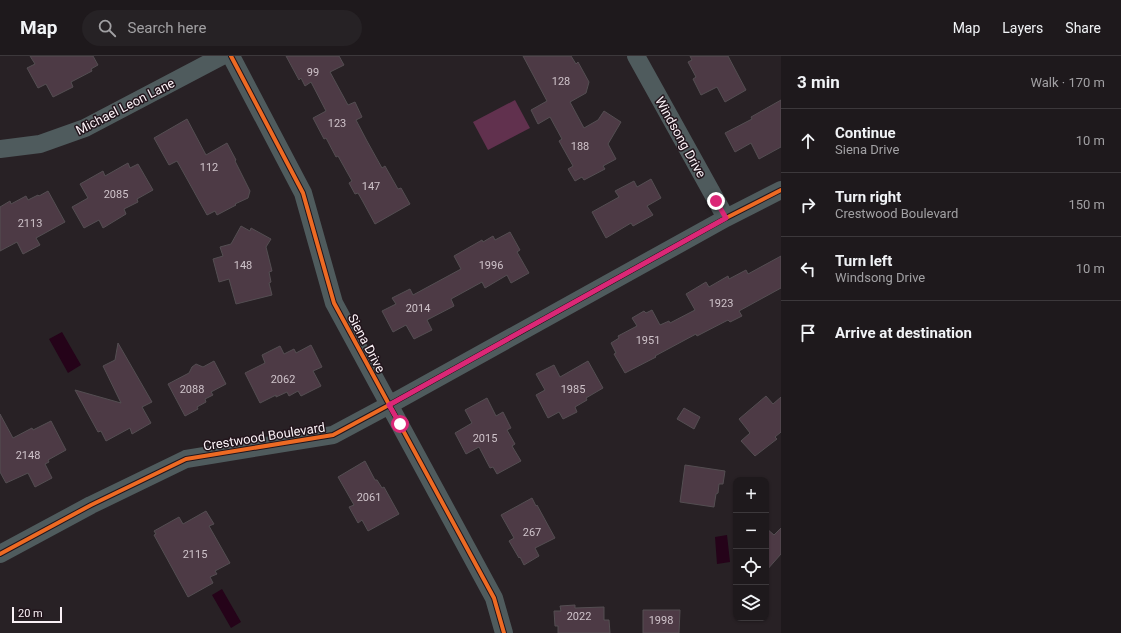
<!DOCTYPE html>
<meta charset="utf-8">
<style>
:root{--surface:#1e191c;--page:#262225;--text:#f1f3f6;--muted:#a1a0a3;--line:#3c383b}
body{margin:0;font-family:Roboto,sans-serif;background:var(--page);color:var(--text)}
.controls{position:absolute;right:12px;bottom:12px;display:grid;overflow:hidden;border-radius:8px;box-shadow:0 1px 3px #0004}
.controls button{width:36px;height:36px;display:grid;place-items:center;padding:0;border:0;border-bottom:1px solid var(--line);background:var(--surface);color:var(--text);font:20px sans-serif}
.scale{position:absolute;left:12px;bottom:10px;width:50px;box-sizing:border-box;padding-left:4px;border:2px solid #faf1f6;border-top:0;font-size:11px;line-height:14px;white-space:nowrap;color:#faf1f6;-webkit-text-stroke:3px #22151c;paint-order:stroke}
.stop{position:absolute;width:12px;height:12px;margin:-9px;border:3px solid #db2777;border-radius:50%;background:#fff}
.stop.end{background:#db2777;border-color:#fff;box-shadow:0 1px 4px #0008}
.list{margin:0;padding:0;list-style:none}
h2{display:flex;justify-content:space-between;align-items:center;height:52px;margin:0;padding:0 16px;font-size:17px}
h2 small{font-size:13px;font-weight:400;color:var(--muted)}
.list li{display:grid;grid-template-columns:26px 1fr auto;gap:12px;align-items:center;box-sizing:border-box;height:64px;padding:0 16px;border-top:1px solid var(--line)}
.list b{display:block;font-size:15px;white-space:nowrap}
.list p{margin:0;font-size:13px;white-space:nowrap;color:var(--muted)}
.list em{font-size:13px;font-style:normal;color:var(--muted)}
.icon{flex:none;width:22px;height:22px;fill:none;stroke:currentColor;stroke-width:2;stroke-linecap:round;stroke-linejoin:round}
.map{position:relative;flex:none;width:781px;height:577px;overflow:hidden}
header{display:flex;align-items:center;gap:24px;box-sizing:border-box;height:56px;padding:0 20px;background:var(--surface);border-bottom:1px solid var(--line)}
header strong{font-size:19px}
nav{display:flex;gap:22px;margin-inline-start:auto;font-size:14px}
.search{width:280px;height:36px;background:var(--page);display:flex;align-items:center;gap:10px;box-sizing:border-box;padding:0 14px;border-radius:22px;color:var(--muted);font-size:15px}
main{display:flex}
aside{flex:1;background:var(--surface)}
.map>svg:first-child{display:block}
.green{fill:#61314e}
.water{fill:#250319}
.building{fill:#4d3a45;stroke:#544e52}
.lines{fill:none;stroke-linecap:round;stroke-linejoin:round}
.minor{stroke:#4f5b5d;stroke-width:18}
.cycleway-casing{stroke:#22151c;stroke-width:6}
.cycleway{stroke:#ed6a23;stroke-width:4}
.route{stroke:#db2777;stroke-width:5}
.labels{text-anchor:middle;stroke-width:3;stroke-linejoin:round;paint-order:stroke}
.number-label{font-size:11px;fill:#cfc3ca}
.street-label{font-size:13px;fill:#faf1f6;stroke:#22151c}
</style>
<header>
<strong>Map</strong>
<div class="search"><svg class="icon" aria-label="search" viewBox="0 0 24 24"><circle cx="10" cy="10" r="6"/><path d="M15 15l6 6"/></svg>Search here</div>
<nav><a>Map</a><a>Layers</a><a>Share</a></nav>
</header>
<main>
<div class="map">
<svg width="781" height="577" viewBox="0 0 781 577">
<rect width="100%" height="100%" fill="#282125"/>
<path class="green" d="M515,44L530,72L488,94L473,66Z"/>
<path class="water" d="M62,276L81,309L68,317L49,283Z
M727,479L730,506L717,508L715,481Z
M222,533L241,566L231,572L212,539Z"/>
<path class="building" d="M30,0H93L98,9L91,13L92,15L71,26L73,31L53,41L46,28L38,32L27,12L35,8Z
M286,0H339L344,9L330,16L348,49L355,46L362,61L356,64L367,85L382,112L385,110L398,133L401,132L410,148L375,168L362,144L358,137L355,138L349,127L352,125L338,100L336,101L326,82L324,83L313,62L326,55L311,26L305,30L301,22L299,24Z
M523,0H571L576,8L578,6L589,26L586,37L570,46L584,72L598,64L604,55L621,66L608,88L616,103L603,110L605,113L584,124L582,121L575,125L568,113L573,110L559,85L562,83L550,61L538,68L531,54L547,45Z
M690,0H728L746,34L725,46L717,31L701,39L693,23L696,21L688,6L692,4Z
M781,44V91L759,103L751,87L735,96L725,77L752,63L751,61Z
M187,63L206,99L227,87L236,104L235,105L250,135L248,142L235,148L236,149L217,159L215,155L207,159L177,105L169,109L154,82Z
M128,107L130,112L138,108L153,134L137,143L138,146L124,153L126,158L103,172L99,164L84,172L72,151L88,142L80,128L103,115L105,120Z
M651,123L661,142L647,150L653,159L633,170L631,167L606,182L592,156L619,141L615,135L634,125L637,131Z
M48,135L65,166L36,182L40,189L23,198L17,186L0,195V151L10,145L11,148L26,140L28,144L38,139L39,140Z
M241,170L250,175L251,172L271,183L266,191L272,215L269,216L271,226L269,227L272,239L236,248L229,223L219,226L213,203L223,200L220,191L231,188Z
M510,176L520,194L517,196L529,217L511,227L507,219L485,232L482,226L451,243L454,250L427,264L432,274L414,283L406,269L393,276L382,255L396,248L392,242L410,233L413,239L461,213L454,200L482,184L483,186L493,180L495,184Z
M781,200V232L739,255L742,260L730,266L728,264L697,280L696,278L655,300L656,301L625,317L614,298L616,297L611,287L619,282L618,280L637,270L632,262L644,255L646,257L652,254L660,269L669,265L670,267L695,254L686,238L706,226L709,231L728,220L729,223L746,214L748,218Z
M118,287L152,346L142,351L151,367L132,378L130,372L106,385L101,375L98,376L75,334L121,347L103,310L115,304Z
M311,289L322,311L313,315L321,330L301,340L298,335L289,340L287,336L276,341V339L260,347L245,317L265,307L262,299L280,290L284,298L294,293L296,297Z
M214,305L226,328L211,336L213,339L205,343L206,346L197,351L198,353L185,360L168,328L189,317L192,311L196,308L203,311Z
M588,305L603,332L586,342L587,344L575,351L577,356L563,363L559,356L548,362L536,339L545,334L536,318L554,309L560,321Z
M766,340L773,348L781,341V376L775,381L777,383L755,400L741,385L750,377L739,363Z
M487,342L496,360L503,356L511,372L507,374L515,388L512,390L521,405L497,418L493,411L490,412L479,391L466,398L455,377L472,367L465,354Z
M684,352L700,361L694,373L677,363Z
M0,358L13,382L32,372L33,374L51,365L66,394L48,404L49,406L45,408L52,422L35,431L28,417L6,427L0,416Z
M365,405L375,424H377L382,432L384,431L399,458L368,475L362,464L358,467L349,451L354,449L338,421Z
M685,409L725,415L723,428H719L718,437L716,438L714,451L680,446Z
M532,442L536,450L537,449L555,482L535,492L539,500L524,509L520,501L519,502L509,485L514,482L501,459Z
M206,455L214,468L209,470L230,507L215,515L217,518L210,521L213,527L188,541L154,479L156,478L154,475L179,461L183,468Z
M766,472L774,479L781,472V498L766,515Z
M575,549V552L604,551V564H609L610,577H558V570H555L554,555H561L560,550Z
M643,554H680L679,577H643Z"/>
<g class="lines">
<path class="minor" d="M231,0L303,137L334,247L494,542L504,577
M636,0L726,162
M0,93L40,88L85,72L222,0
M0,498L91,449L186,403L333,379L389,349L726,162L781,134"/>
<defs>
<path id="cycleway" d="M231,0L303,137L334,247L494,542L504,577
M0,498L91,449L186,403L333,379L389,349L726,162L781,134"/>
</defs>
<use href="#cycleway" class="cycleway-casing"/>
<use href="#cycleway" class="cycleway"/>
</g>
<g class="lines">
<path class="route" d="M400,368L389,349L726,162L716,145"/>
</g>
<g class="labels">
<g class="number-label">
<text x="313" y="20">99</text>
<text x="561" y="29">128</text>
<text x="337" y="71">123</text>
<text x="580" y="94">188</text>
<text x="209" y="115">112</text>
<text x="371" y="134">147</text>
<text x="116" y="142">2085</text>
<text x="30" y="171">2113</text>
<text x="243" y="213">148</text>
<text x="491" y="213">1996</text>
<text x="721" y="251">1923</text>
<text x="418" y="256">2014</text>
<text x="648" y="288">1951</text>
<text x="283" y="327">2062</text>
<text x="192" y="337">2088</text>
<text x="573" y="337">1985</text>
<text x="485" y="386">2015</text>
<text x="28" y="403">2148</text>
<text x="369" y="445">2061</text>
<text x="532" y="480">267</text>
<text x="195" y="502">2115</text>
<text x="579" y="564">2022</text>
<text x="661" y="568">1998</text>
</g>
<g class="street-label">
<text transform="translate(125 50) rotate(-27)" y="5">Michael Leon Lane</text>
<text transform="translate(681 81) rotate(61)" y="5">Windsong Drive</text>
<text transform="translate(367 287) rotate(62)" y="5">Siena Drive</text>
<text transform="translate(264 380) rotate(-9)" y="5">Crestwood Boulevard</text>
</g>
</g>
</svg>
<div class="controls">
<button>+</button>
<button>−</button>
<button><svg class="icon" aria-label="locate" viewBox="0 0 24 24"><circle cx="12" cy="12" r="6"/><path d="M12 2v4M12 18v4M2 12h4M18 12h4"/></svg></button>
<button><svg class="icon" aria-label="layers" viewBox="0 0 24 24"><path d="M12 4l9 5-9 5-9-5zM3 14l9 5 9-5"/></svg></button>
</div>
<div class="scale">20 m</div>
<div class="stop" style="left:400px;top:368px"></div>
<div class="stop end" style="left:716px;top:145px"></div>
</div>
<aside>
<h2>3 min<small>Walk · 170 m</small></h2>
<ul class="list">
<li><svg class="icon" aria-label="ahead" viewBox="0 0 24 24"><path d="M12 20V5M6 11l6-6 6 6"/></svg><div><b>Continue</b><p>Siena Drive</p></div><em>10 m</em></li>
<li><svg class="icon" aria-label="right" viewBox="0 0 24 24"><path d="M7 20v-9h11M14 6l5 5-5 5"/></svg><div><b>Turn right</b><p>Crestwood Boulevard</p></div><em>150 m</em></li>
<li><svg class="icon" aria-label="left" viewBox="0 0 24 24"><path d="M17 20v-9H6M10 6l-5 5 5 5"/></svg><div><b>Turn left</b><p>Windsong Drive</p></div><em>10 m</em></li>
<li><svg class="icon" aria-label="arrive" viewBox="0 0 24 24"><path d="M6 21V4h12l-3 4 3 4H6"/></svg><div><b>Arrive at destination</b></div></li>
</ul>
</aside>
</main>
